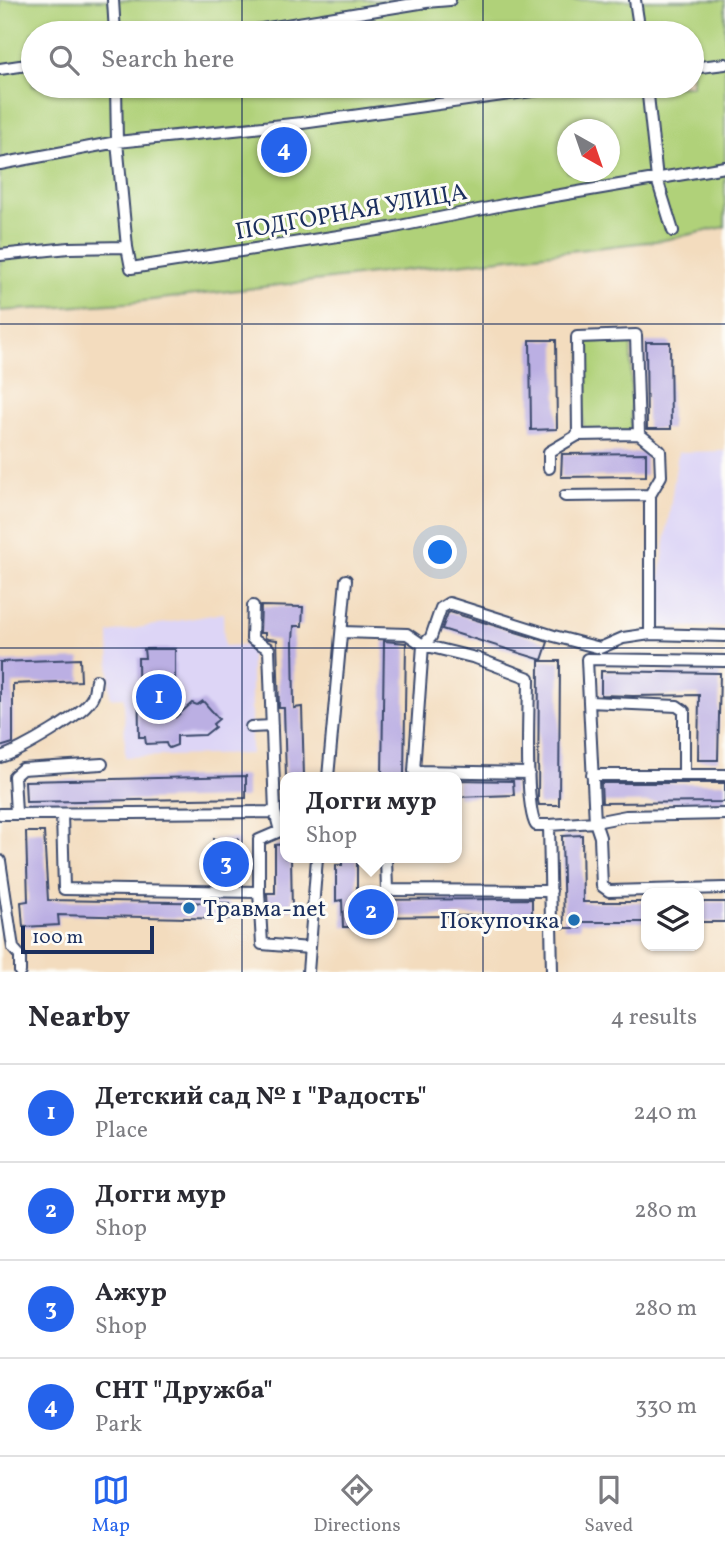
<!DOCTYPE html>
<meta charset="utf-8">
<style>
:root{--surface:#fff;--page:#f7f7f7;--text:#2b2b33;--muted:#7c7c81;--line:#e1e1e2;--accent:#2563eb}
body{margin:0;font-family:Vollkorn,serif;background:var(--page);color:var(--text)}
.controls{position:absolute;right:21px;bottom:21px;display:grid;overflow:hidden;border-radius:14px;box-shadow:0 2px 5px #0004}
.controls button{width:63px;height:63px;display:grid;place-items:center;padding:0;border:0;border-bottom:2px solid var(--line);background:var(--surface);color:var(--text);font:35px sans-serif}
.compass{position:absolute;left:557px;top:119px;width:63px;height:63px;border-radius:50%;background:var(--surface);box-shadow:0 2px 5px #0004;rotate:140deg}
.scale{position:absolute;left:21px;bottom:18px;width:133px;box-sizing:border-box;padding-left:7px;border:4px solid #1b2f5e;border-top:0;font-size:19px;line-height:24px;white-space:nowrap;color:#1b2f5e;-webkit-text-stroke:5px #fdfcf7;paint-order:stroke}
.you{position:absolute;left:441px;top:553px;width:24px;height:24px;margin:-18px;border:5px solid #fff;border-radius:50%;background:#1a73e8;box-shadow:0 0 0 10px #1a73e833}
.badge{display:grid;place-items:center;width:46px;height:46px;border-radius:50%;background:var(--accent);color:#fff;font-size:23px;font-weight:700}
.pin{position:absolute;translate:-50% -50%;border:4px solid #fff;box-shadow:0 2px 7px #0006}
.popup{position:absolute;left:280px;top:772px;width:182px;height:91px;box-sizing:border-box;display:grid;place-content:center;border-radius:14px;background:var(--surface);filter:drop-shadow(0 2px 5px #0005);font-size:23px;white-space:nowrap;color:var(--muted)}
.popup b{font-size:26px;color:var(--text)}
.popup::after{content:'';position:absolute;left:50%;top:100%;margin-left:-14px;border:14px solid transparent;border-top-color:var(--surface)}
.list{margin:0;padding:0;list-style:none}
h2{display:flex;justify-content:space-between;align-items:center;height:91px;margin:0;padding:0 28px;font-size:30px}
h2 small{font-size:23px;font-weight:400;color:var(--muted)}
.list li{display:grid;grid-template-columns:46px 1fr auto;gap:21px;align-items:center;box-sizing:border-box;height:98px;padding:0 28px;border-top:2px solid var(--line)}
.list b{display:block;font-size:26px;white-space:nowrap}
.list p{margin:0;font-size:23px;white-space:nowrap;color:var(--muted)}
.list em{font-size:23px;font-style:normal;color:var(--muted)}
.icon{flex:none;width:38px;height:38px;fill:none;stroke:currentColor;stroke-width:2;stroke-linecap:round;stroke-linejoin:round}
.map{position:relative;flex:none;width:725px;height:972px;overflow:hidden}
.search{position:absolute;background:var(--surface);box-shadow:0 2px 5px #0004;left:21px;right:21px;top:21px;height:77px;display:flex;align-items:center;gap:18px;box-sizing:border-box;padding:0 24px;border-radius:38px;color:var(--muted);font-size:26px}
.sheet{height:483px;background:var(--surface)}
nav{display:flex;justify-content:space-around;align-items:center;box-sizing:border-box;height:98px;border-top:2px solid var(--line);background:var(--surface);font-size:19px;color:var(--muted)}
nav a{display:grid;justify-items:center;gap:4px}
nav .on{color:var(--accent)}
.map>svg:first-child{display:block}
.built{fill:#ddd5f6}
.green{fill:#b0d179;stroke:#66806c;stroke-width:2;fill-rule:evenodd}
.building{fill:#bbafe3}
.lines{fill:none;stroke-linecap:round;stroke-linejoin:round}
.minor-casing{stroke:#3b496c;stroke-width:14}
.minor{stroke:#fff;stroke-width:10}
.grid{fill:none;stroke:#1b2f5e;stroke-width:2;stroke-opacity:0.55}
.poi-dot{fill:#1f6fb2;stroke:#fdfcf7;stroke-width:2.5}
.labels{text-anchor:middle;stroke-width:6;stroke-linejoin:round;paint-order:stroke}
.street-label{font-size:24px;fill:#1b2f5e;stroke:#fdfcf7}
.poi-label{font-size:24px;fill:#1b2f5e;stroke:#fdfcf7;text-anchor:start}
</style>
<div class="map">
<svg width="725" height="972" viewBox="0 0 725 972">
<rect width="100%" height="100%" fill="#fdfcf7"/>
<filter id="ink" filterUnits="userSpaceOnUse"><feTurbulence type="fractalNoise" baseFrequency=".0143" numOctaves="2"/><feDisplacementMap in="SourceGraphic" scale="14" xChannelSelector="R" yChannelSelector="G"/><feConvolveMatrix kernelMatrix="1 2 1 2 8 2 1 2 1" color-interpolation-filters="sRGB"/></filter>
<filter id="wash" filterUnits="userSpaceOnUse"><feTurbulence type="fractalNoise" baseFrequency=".00686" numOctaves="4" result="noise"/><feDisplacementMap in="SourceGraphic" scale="28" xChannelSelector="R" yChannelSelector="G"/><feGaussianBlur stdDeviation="1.57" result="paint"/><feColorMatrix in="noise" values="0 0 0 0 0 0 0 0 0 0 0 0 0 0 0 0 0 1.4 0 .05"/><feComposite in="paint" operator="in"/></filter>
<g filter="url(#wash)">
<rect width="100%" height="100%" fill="#f3dcbe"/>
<path class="built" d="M725,451V627H653L678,452Z
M223,613L224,646L247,645L251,652V754L125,757L124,697L110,698L109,633Z"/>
<path class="green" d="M0,0H725V227L664,240L127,303L0,311ZM33,33H692V86H33ZM568,130H610V172H568Z
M582,341H631V431H583Z"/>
<g id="blocks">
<path class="building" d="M530,340H556L557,429L531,430Z
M646,342H670L671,429H647Z
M646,453V476L561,477L562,454Z
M261,606L303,607L302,626H294L293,640L294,708L302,707L304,777H286L284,708H279L277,640L268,639L265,638V633H260Z
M450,612L548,642L542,660L442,629L448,613Z
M384,641L406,643L404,777H382Z
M144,649H175V684L166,685V708H175L176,717L192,703L197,705L203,701L219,719L213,724L215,727L205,735L177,736V745L169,748L167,746L166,743L146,744L145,737H139L138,658H145Z
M80,659L81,681L13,684V743L0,747V662Z
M539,661H560L559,805H539L538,801Z
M601,671L720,673L718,760H698L699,695L633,696L601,695Z
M246,776V798L26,802L25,781Z
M457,780L513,781L514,795L457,797Z
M601,783H725V802L602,803Z
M26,832H44L48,900L230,903L229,919L58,915L59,925L23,927L21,902L28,901Z
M582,835L583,902H646V922H580V928H564L562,836Z
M214,839H238V847H233V873H218V847H214Z
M285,844V858H291L292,910L268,911L267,893H275V845Z
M342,858H357V900L532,899V915L365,917V927H343L342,900L336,901V865H342Z
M699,902H725V922H699Z"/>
</g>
</g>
<g filter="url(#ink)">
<use href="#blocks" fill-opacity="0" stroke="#3b496c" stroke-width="2"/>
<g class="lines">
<defs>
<path id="minor" d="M113,0L115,33
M635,0L640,33
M237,33L426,2L450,0
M692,68L725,64
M0,69L33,64
M116,86L117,142L127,247
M647,86L657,179L673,231
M0,164L117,142L302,123L568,86
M0,255L69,248L127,247L131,268L390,228L508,204L725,167
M639,434L636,335L577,337L578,435L639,434L660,451L661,476L650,495V634L725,636
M549,468V452L578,435
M565,496L650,495
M253,606L252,639L269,649L275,812L280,831
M342,632L407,634L423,645L431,637L441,608L449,603L554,636L600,648L623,638L650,634
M589,702L587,659L725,661
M251,727L272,726
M0,757C19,752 86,714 93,696C95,691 95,685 96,680
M529,773L414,771L423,645L476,658L529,678C529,705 524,807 536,825H549
M684,774V711L677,706L589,702L595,822L626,816L725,814
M592,775H725
M328,777L346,580
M16,813L14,776L22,769L102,764
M0,814L275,812
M62,814L64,889L259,892
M285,832L280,831L259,840V892L262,944L309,948
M386,858L387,890L551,891
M0,861L13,948L20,956V972
M308,972L317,858
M552,972L549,825L595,822L600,837L602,886L609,891L725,888"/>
</defs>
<use href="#minor" class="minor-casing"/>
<use href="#minor" class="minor"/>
</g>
</g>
<path class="grid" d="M242,0V33M483,0V33M242,86V972M483,86V972M0,324H725M0,648H725"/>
<g class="poi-dot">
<circle cx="189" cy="908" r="7"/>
<circle cx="574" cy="920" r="7"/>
</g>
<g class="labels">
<g class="street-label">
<text transform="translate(351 211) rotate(-10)" y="8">ПОДГОРНАЯ УЛИЦА</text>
</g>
<g class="poi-label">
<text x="203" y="916">Травма-net</text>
<text x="560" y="928" text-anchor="end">Покупочка</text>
</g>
</g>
</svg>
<div class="controls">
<button><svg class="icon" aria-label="layers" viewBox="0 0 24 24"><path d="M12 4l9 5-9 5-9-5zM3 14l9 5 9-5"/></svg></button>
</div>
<svg class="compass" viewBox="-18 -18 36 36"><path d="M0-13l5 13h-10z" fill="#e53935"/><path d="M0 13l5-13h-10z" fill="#7c7c81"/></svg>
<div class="scale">100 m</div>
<div class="you"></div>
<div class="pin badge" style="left:159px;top:697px">1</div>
<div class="pin badge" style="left:371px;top:912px">2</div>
<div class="popup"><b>Догги мур</b>Shop</div>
<div class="pin badge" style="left:226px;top:864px">3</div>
<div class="pin badge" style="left:284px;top:150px">4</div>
<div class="search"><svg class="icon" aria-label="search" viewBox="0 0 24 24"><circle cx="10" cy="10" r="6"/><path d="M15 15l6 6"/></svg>Search here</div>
</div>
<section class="sheet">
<h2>Nearby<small>4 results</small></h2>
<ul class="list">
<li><span class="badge">1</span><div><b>Детский сад № 1 &quot;Радость&quot;</b><p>Place</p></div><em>240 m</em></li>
<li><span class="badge">2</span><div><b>Догги мур</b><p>Shop</p></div><em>280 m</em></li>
<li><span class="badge">3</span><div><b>Ажур</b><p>Shop</p></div><em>280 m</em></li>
<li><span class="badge">4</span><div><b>СНТ &quot;Дружба&quot;</b><p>Park</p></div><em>330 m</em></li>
</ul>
</section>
<nav>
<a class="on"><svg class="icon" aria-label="map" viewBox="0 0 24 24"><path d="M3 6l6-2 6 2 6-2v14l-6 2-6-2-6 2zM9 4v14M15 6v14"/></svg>Map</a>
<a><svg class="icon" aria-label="directions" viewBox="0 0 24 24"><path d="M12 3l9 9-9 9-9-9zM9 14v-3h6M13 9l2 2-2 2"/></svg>Directions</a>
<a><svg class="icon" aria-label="saved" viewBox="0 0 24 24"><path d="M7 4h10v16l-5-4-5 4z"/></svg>Saved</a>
</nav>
